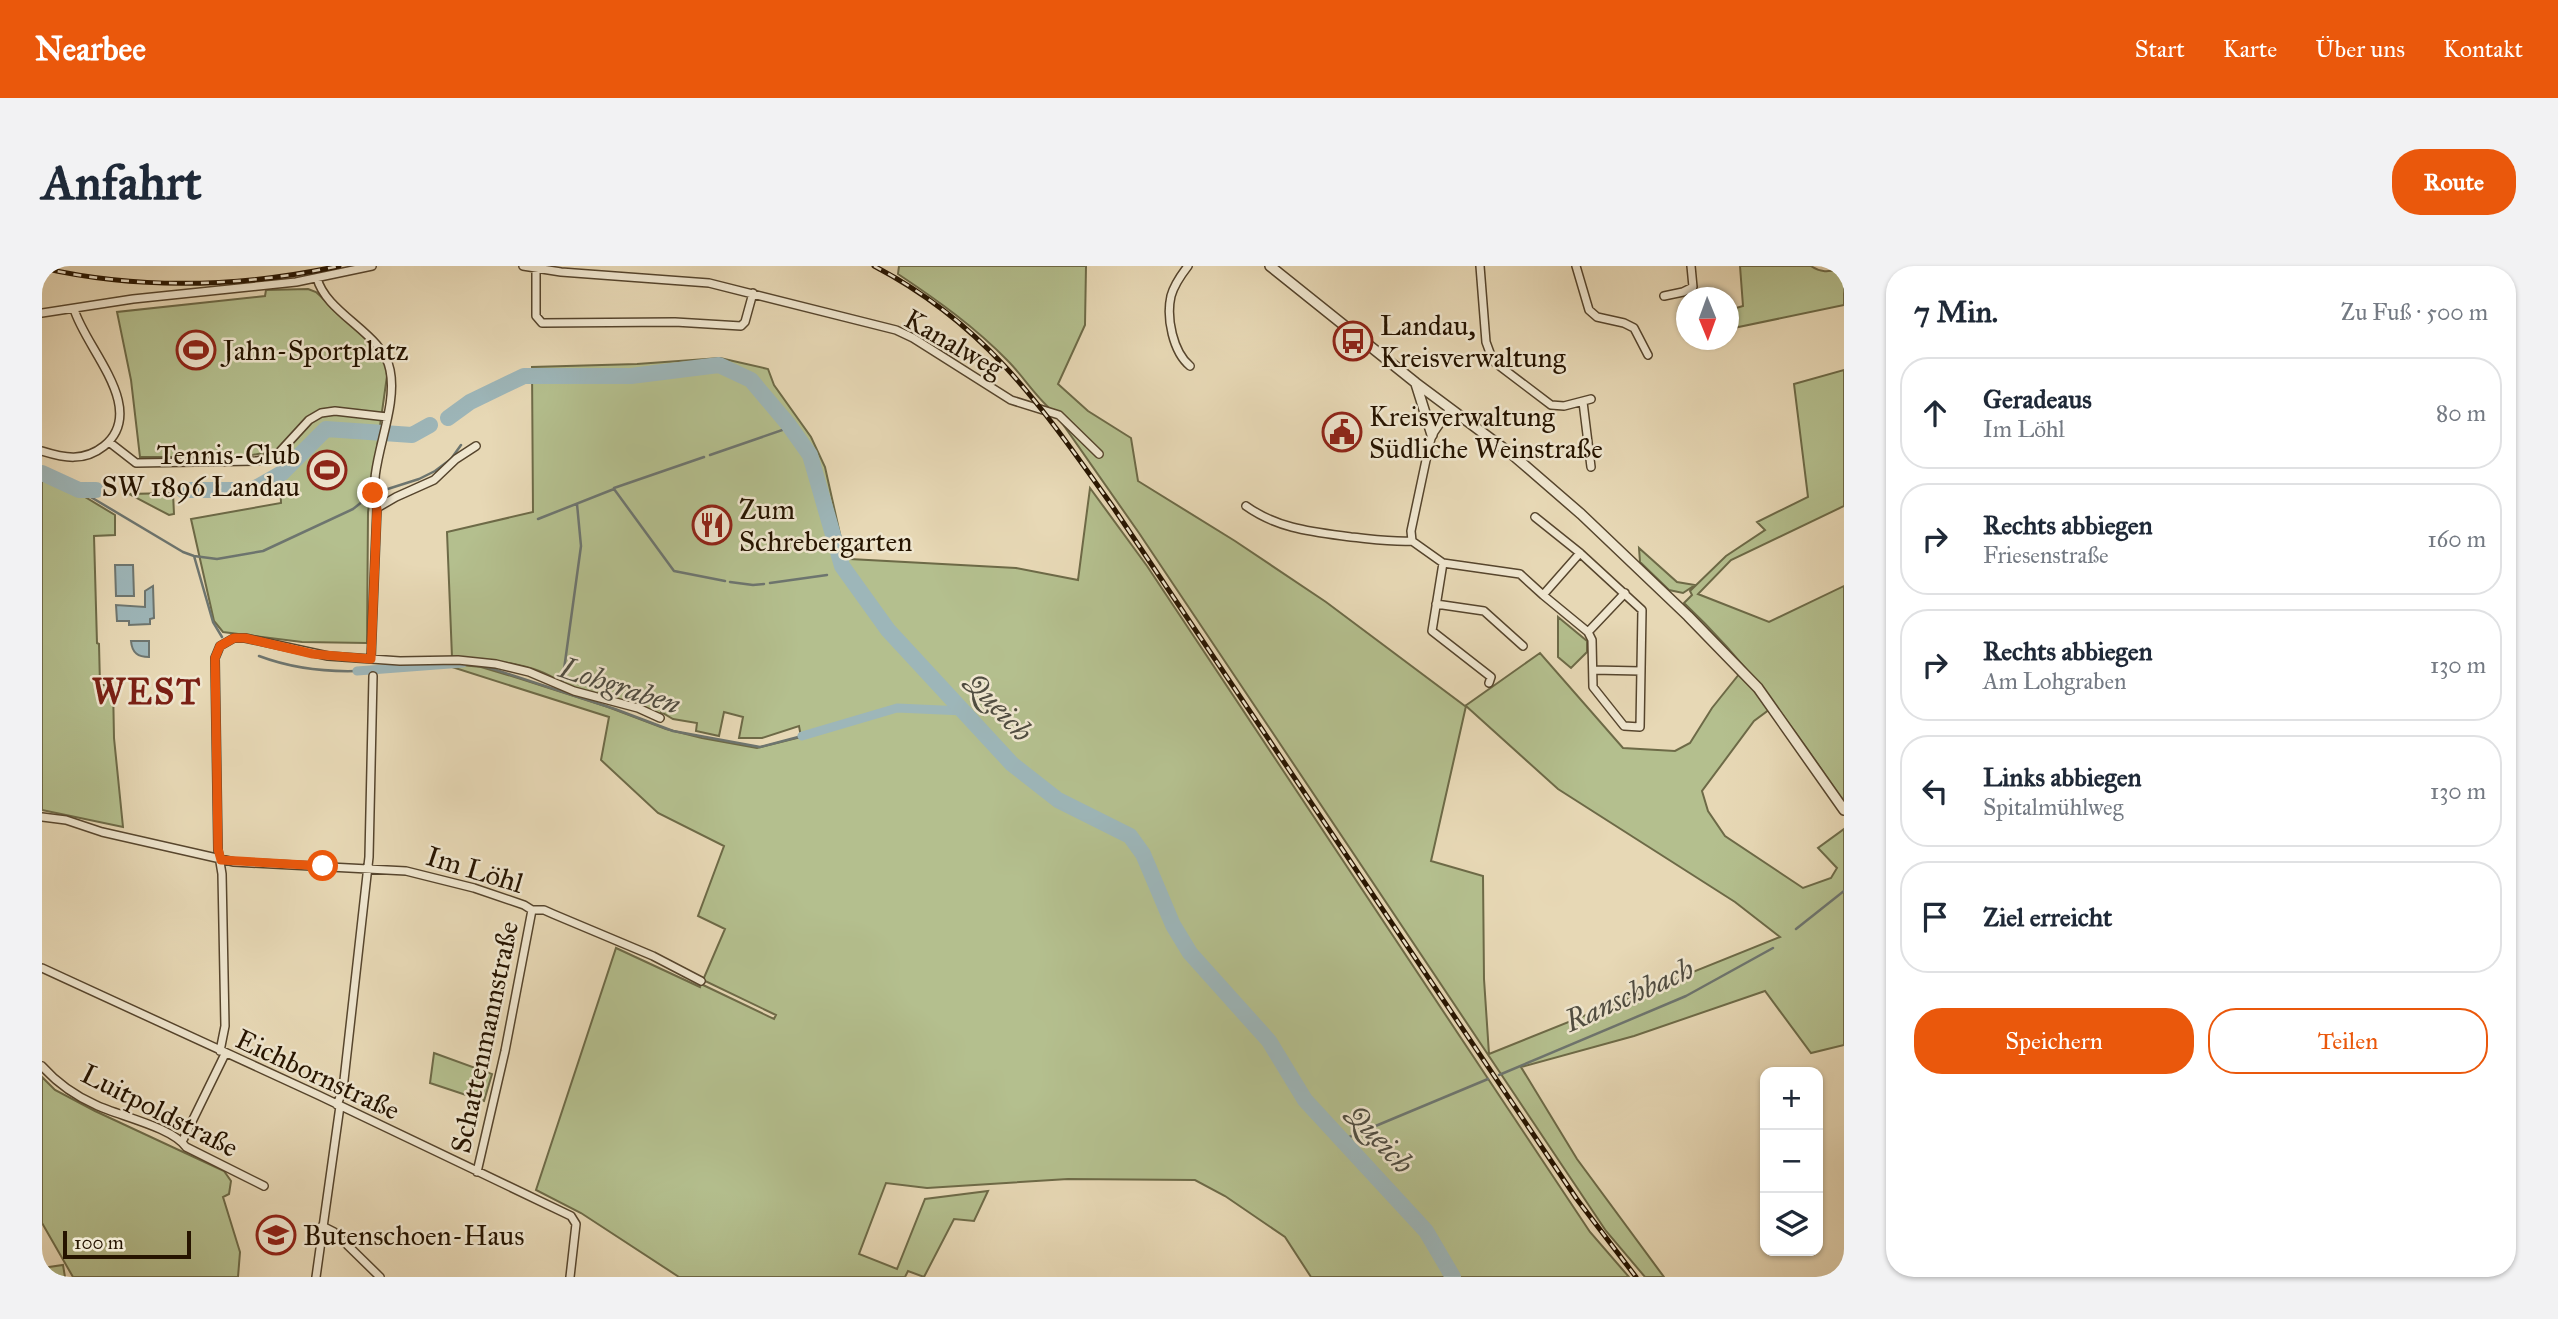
<!DOCTYPE html>
<html lang="de">
<meta charset="utf-8">
<style>
:root{--surface:#fff;--page:#f2f2f3;--text:#1f2937;--muted:#747a83;--line:#e0e1e3;--accent:#ea580c}
body{margin:0;font-family:"IM FELL Great Primer",serif;background:var(--page);color:var(--text)}
.controls{position:absolute;right:21px;bottom:21px;display:grid;overflow:hidden;border-radius:14px;box-shadow:0 2px 5px #0004}
.controls button{width:63px;height:63px;display:grid;place-items:center;padding:0;border:0;border-bottom:2px solid var(--line);background:var(--surface);color:var(--text);font:35px sans-serif}
.compass{position:absolute;left:1634px;top:21px;width:63px;height:63px;border-radius:50%;background:var(--surface);box-shadow:0 2px 5px #0004;rotate:179deg}
.scale{position:absolute;left:21px;bottom:18px;width:128px;box-sizing:border-box;padding-left:7px;border:4px solid #261400;border-top:0;font-size:19px;line-height:24px;white-space:nowrap;color:#261400;-webkit-text-stroke:5px #efe6cf;paint-order:stroke}
.stop{position:absolute;width:21px;height:21px;margin:-16px;border:5px solid #ea580c;border-radius:50%;background:#fff}
.stop.end{background:#ea580c;border-color:#fff;box-shadow:0 2px 7px #0008}
.list{margin:0;padding:0;list-style:none}
h2{display:flex;justify-content:space-between;align-items:center;height:91px;margin:0;padding:0 28px;font-size:30px}
h2 small{font-size:23px;font-weight:400;color:var(--muted)}
.list li{display:grid;grid-template-columns:46px 1fr auto;gap:21px;align-items:center;box-sizing:border-box;height:112px;margin:0 14px 14px;padding:0 14px;border:2px solid var(--line);border-radius:28px}
.list b{display:block;font-size:26px;white-space:nowrap}
.list p{margin:0;font-size:23px;white-space:nowrap;color:var(--muted)}
.list em{font-size:23px;font-style:normal;color:var(--muted)}
.actions{display:flex;gap:14px;padding:21px 28px}
.actions a{flex:1;padding:16px 0;border:2px solid var(--accent);border-radius:28px;text-align:center;font-size:24px;color:var(--accent)}
.actions .main{background:var(--accent);color:#fff}
.icon{flex:none;width:38px;height:38px;fill:none;stroke:currentColor;stroke-width:2;stroke-linecap:round;stroke-linejoin:round}
.map{position:relative;flex:none;width:1802px;height:1011px;overflow:hidden;border-radius:28px}
header{display:flex;align-items:center;gap:42px;box-sizing:border-box;height:98px;padding:0 35px;background:var(--accent);color:#fff}
header strong{font-size:33px}
nav{display:flex;gap:38px;margin-inline-start:auto;font-size:24px}
.intro{display:flex;align-items:center;justify-content:space-between;box-sizing:border-box;height:168px;padding:0 42px}
h1{margin:0;font-size:49px}
.button{padding:18px 32px;border-radius:28px;background:var(--accent);color:#fff;font-size:24px;font-weight:700}
main{display:flex;gap:42px;padding:0 42px}
aside{flex:1;background:var(--surface);border-radius:28px;box-shadow:0 2px 5px #0004}
.map>svg:first-child{display:block}
.green{fill:#b4bf8e;stroke:#6d6a47;stroke-width:2;fill-rule:evenodd}
.water{fill:#9db6b9;stroke:#6d756f;stroke-width:2}
.lines{fill:none;stroke-linecap:round;stroke-linejoin:round}
.stream{stroke:#6d756f;stroke-width:2.5}
.canal{stroke:#9db6b9;stroke-width:9}
.river{stroke:#9db6b9;stroke-width:16}
.minor-casing{stroke:#56452d;stroke-width:10}
.tertiary-casing{stroke:#56452d;stroke-width:12}
.minor{stroke:#efe6cf;stroke-width:7}
.tertiary{stroke:#efe6cf;stroke-width:9}
.rail-casing{stroke:#261400;stroke-width:5}
.rail{stroke:#efe6cf;stroke-width:2.5;stroke-dasharray:8;stroke-linecap:butt}
.route{stroke:#ea580c;stroke-width:9}
.labels{text-anchor:middle;stroke-width:5;stroke-linejoin:round;paint-order:stroke}
.poi-label{font-size:28px;fill:#261400;stroke:#efe6cf;text-anchor:start}
.street-label{font-size:28px;fill:#261400;stroke:#efe6cf}
.water-label{font-size:30px;font-style:italic;fill:#504d41;stroke:#efe6cf}
.district-label{font-size:35px;font-weight:bold;letter-spacing:2px;fill:#7a1f14;stroke:#efe6cf}
</style>
<header>
<strong>Nearbee</strong>
<nav><a>Start</a><a>Karte</a><a>Über uns</a><a>Kontakt</a></nav>
</header>
<div class="intro"><h1>Anfahrt</h1><a class="button">Route</a></div>
<main>
<div class="map">
<svg width="1802" height="1011" viewBox="0 0 1802 1011">
<rect width="100%" height="100%" fill="#e7d8b5"/>
<filter id="stains"><feTurbulence type="fractalNoise" baseFrequency=".00286" numOctaves="4"/><feColorMatrix values="0 0 0 0 .2 0 0 0 0 .09 0 0 0 0 .02 0 0 0 .5 -.17"/></filter>
<radialGradient id="worn" r=".72"><stop offset=".6" stop-color="#630" stop-opacity="0"/><stop offset="1" stop-color="#630" stop-opacity=".3"/></radialGradient>
<path class="green" d="M857,0H1044L1043,59L1016,118L1046,145L1089,172L1096,215L1193,275L1284,336L1423,440L1498,387L1581,482L1633,485L1648,477L1670,442L1698,407L1728,443L1712,455L1660,525L1666,545L1683,570L1761,622L1789,612L1795,602L1776,582L1802,563V779L1769,787L1723,725L1592,770L1479,801L1535,893L1622,1011H1603L1564,965L1097,267L1013,147C995,133 982,111 966,95C933,61 895,34 856,8ZM1424,440L1516,523L1693,636L1738,671L1447,788L1442,713L1441,610L1389,595Z
M1698,0H1769C1780,8 1789,5 1802,3V39L1687,63V44L1701,40Z
M266,23L274,26L326,74L344,94L345,110L326,246L325,377L260,376L181,366L172,355L149,253L239,237L237,184L200,191H98L89,114L75,46L223,30L224,24Z
M678,92L726,103L732,119L769,171L783,201L800,277L808,293L974,302L1036,314L1048,222L1105,300L1548,966L1587,1011H1269L1243,971L1183,930L1153,914L1026,913L885,922L844,917L817,988L855,1003L883,933L946,925L932,955L912,953L882,1011L866,1005L863,1011H637L539,947L494,924L574,682L658,721L659,718L732,753L734,749L661,714L683,663L656,650L682,580L616,547L559,494L567,451L410,401V398L439,401L476,412L566,441L624,463L660,472L715,482L759,471L757,460L720,472H697L701,451L682,446L677,470L654,465L655,457L631,453L619,446L618,449L521,419C497,396 443,394 410,391L405,266L491,246L490,101L595,98Z
M1802,104V240L1689,294L1656,328L1727,356L1802,320V536C1753,464 1705,396 1642,337L1650,329L1648,325L1684,290L1723,264L1715,256L1766,231L1752,118Z
M0,210L33,225L73,249V269L52,270L55,377L57,378L58,419H71L72,472L81,561L0,544Z
M131,227L132,248L127,249L87,228Z
M1597,282L1635,316L1653,319L1641,327L1627,324L1598,296Z
M1516,351L1545,375V386L1529,402L1516,391Z
M392,787L450,808L442,835L388,817Z
M0,811L13,824L53,845L182,905L189,915L187,928L181,931L198,986L196,1011H31L0,957Z
M21,999L23,1011H0V1002Z"/>
<path class="water" d="M73,299H91L92,330H74Z
M111,320L112,352L108,353V358L87,359V355H75L74,339L103,341V325Z
M89,375H107V391C96,391 90,387 89,375Z"/>
<g class="lines">
<path class="stream" d="M668,189L749,161
M572,222L662,191
M37,224L141,286L152,290L175,293L221,285L311,243L330,228L377,213L393,205L409,193L419,179
M496,253L572,223L632,305L683,315
M152,290L171,356L180,371
M688,316L711,319L722,318
M728,317L785,309
M217,390C249,402 281,406 315,405
M442,400L573,443L631,465L718,481L760,470
M520,418L539,280L535,238
M1754,663L1802,625
M1457,809L1644,730L1731,682
M1300,874L1446,813"/>
<path class="canal" d="M315,405L421,397
M760,470L855,442L922,445"/>
<path class="river" d="M406,152L428,136L482,110H589L677,99L709,114L746,158L768,189L800,300L846,364L970,498L1016,534L1088,570L1101,588L1131,659L1148,687L1227,775L1263,834L1384,965L1411,1011
M0,207L37,224H54
M141,224H210L240,207L284,163L370,169L388,159"/>
<defs>
<path id="minor" d="M481,0L519,6L667,17L854,64L871,72L969,134L1017,149L1057,188
M1146,0C1139,9 1132,19 1129,30C1124,52 1131,86 1148,100
M1438,0L1444,76L1451,95L1509,139L1522,140L1549,133
M1534,0L1547,44L1555,51L1582,57L1592,62L1606,89
M494,3V50L500,57L633,56L699,60L703,56L711,27
M275,12C284,48 341,67 348,104C357,147 323,202 335,242L329,393
M1622,30L1641,26L1651,21L1649,0
M0,47L91,33L254,16L330,0
M1541,136L1549,201
M67,176L94,197L215,195L233,191L267,154L279,147L293,145L345,151
M0,185C22,192 42,196 62,180C107,143 43,82 32,43
M1204,240C1236,263 1272,266 1309,271C1330,273 1349,276 1370,275L1369,265L1387,180L1390,169L1408,143
M335,242L354,231L392,214L414,193L434,180
M1493,251L1538,287L1600,344L1598,461L1582,460L1551,421L1550,374L1546,366L1501,329
M1370,275L1401,297L1478,308L1501,329L1538,287
M1401,297L1390,365L1449,411L1447,417
M1394,338L1442,345L1481,380
M1546,366L1583,327
M1551,404L1599,405
M0,551L24,554L60,566L192,596L364,605L432,622L482,639L490,644H502L511,648L611,690L659,715
M0,702L276,829L529,950L534,958L528,1011
M178,785L183,760L180,608L176,584L173,392L178,380L192,372H203L286,390L358,395L416,394L454,398L487,406L532,425L596,442L618,452
M0,800C15,817 34,830 54,839C77,850 130,861 144,881L222,920
M295,839L301,823L327,591L331,410
M140,876L183,788
M435,906L463,785L490,644
M280,960L292,966L338,1011
M274,1011L298,840"/>
<path id="tertiary" d="M1228,0L1374,117L1472,190L1539,248L1646,350L1716,422L1802,544
M1374,118L1390,169"/>
</defs>
<use href="#minor" class="minor-casing"/>
<use href="#tertiary" class="tertiary-casing"/>
<use href="#minor" class="minor"/>
<use href="#tertiary" class="tertiary"/>
<defs>
<path id="rail" d="M832,0C945,59 999,140 1071,241L1534,932L1594,1011
M0,2C98,24 200,21 297,0"/>
</defs>
<use href="#rail" class="rail-casing"/>
<use href="#rail" class="rail"/>
</g>
<g class="lines">
<path class="route" d="M281,600L179,594L176,583L173,392L178,380L192,372H203L271,388L329,393L335,243L331,227"/>
</g>
<defs>
<symbol id="bus-ring" viewBox="-11 -11 22 22"><circle r="9.5" fill="#efe6cf" stroke="#8f2418" stroke-width="1.5"/><path d="M-5-6H5V4H4V6H2V4H-2V6H-4V4H-5ZM-3.5-4V0h7V-4ZM-3.5 1.2v1.5H-2V1.2ZM2 1.2v1.5H3.5V1.2Z" fill="#8f2418"/></symbol>
<symbol id="stadium-ring" viewBox="-11 -11 22 22"><circle r="9.5" fill="#efe6cf" stroke="#8f2418" stroke-width="1.5"/><path d="M0-5a6.5 5 0 1 0 0 10a6.5 5 0 1 0 0-10ZM-3.5-1.8h7v3.6h-7Z" fill="#8f2418"/></symbol>
<symbol id="civic-ring" viewBox="-11 -11 22 22"><circle r="9.5" fill="#efe6cf" stroke="#8f2418" stroke-width="1.5"/><path d="M-.6-6.5H3V-4.5H.6V-3L4-1V1h2V6H-6V1h2V-1L-.6-3ZM-1.2 2.5V6h2.4V2.5Z" fill="#8f2418"/></symbol>
<symbol id="restaurant-ring" viewBox="-11 -11 22 22"><circle r="9.5" fill="#efe6cf" stroke="#8f2418" stroke-width="1.5"/><path d="M-5-6h1v4h1v-4h1v4h1v-4h1v5L-1.5 .5V6h-2V.5L-5-1ZM5-6V6H3V1.5H1.5Q1.5-4 5-6Z" fill="#8f2418"/></symbol>
<symbol id="university-ring" viewBox="-11 -11 22 22"><circle r="9.5" fill="#efe6cf" stroke="#8f2418" stroke-width="1.5"/><path d="M0-5L7-2L0 1L-7-2ZM-4 1L0 2.5L4 1V4Q0 6-4 4Z" fill="#8f2418"/></symbol>
</defs>
<g fill-rule="evenodd">
<use href="#bus-ring" x="1289" y="53" width="44" height="44"/>
<use href="#stadium-ring" x="132" y="62" width="44" height="44"/>
<use href="#civic-ring" x="1278" y="144" width="44" height="44"/>
<use href="#stadium-ring" x="263" y="182" width="44" height="44"/>
<use href="#restaurant-ring" x="648" y="237" width="44" height="44"/>
<use href="#university-ring" x="212" y="947" width="44" height="44"/>
</g>
<g class="labels">
<g class="poi-label">
<text x="1338" y="69">Landau,<tspan x="1338" dy="32">Kreisverwaltung</tspan></text>
<text x="181" y="94">Jahn-Sportplatz</text>
<text x="1327" y="160">Kreisverwaltung<tspan x="1327" dy="32">Südliche Weinstraße</tspan></text>
<text x="258" y="198" text-anchor="end">Tennis-Club<tspan x="258" dy="32">SW 1896 Landau</tspan></text>
<text x="697" y="253">Zum<tspan x="697" dy="32">Schrebergarten</tspan></text>
<text x="261" y="979">Butenschoen-Haus</text>
</g>
<g class="street-label">
<text transform="translate(912 77) rotate(30)" y="10">Kanalweg</text>
<text transform="translate(433 603) rotate(17)" y="10">Im Löhl</text>
<text transform="translate(442 771) rotate(-78)" y="10">Schattenmannstraße</text>
<text transform="translate(276 808) rotate(25)" y="10">Eichbornstraße</text>
<text transform="translate(118 844) rotate(27)" y="10">Luitpoldstraße</text>
</g>
<g class="water-label">
<text transform="translate(578 420) rotate(18)" y="10">Lohgraben</text>
<text transform="translate(957 441) rotate(47)" y="10">Queich</text>
<text transform="translate(1587 729) rotate(-24)" y="10">Ranschbach</text>
<text transform="translate(1338 873) rotate(47)" y="10">Queich</text>
</g>
<g class="district-label">
<text x="105" y="438">WEST</text>
</g>
</g>
<rect width="100%" height="100%" filter="url(#stains)"/>
<rect width="100%" height="100%" fill="url(#worn)"/>
</svg>
<div class="controls">
<button>+</button>
<button>−</button>
<button><svg class="icon" aria-label="layers" viewBox="0 0 24 24"><path d="M12 4l9 5-9 5-9-5zM3 14l9 5 9-5"/></svg></button>
</div>
<svg class="compass" viewBox="-18 -18 36 36"><path d="M0-13l5 13h-10z" fill="#e53935"/><path d="M0 13l5-13h-10z" fill="#747a83"/></svg>
<div class="scale">100 m</div>
<div class="stop" style="left:281px;top:600px"></div>
<div class="stop end" style="left:331px;top:227px"></div>
</div>
<aside>
<h2>7 Min.<small>Zu Fuß · 500 m</small></h2>
<ul class="list">
<li><svg class="icon" aria-label="ahead" viewBox="0 0 24 24"><path d="M12 20V5M6 11l6-6 6 6"/></svg><div><b>Geradeaus</b><p>Im Löhl</p></div><em>80 m</em></li>
<li><svg class="icon" aria-label="right" viewBox="0 0 24 24"><path d="M7 20v-9h11M14 6l5 5-5 5"/></svg><div><b>Rechts abbiegen</b><p>Friesenstraße</p></div><em>160 m</em></li>
<li><svg class="icon" aria-label="right" viewBox="0 0 24 24"><path d="M7 20v-9h11M14 6l5 5-5 5"/></svg><div><b>Rechts abbiegen</b><p>Am Lohgraben</p></div><em>130 m</em></li>
<li><svg class="icon" aria-label="left" viewBox="0 0 24 24"><path d="M17 20v-9H6M10 6l-5 5 5 5"/></svg><div><b>Links abbiegen</b><p>Spitalmühlweg</p></div><em>130 m</em></li>
<li><svg class="icon" aria-label="arrive" viewBox="0 0 24 24"><path d="M6 21V4h12l-3 4 3 4H6"/></svg><div><b>Ziel erreicht</b></div></li>
</ul>
<div class="actions"><a class="main">Speichern</a><a>Teilen</a></div>
</aside>
</main>
